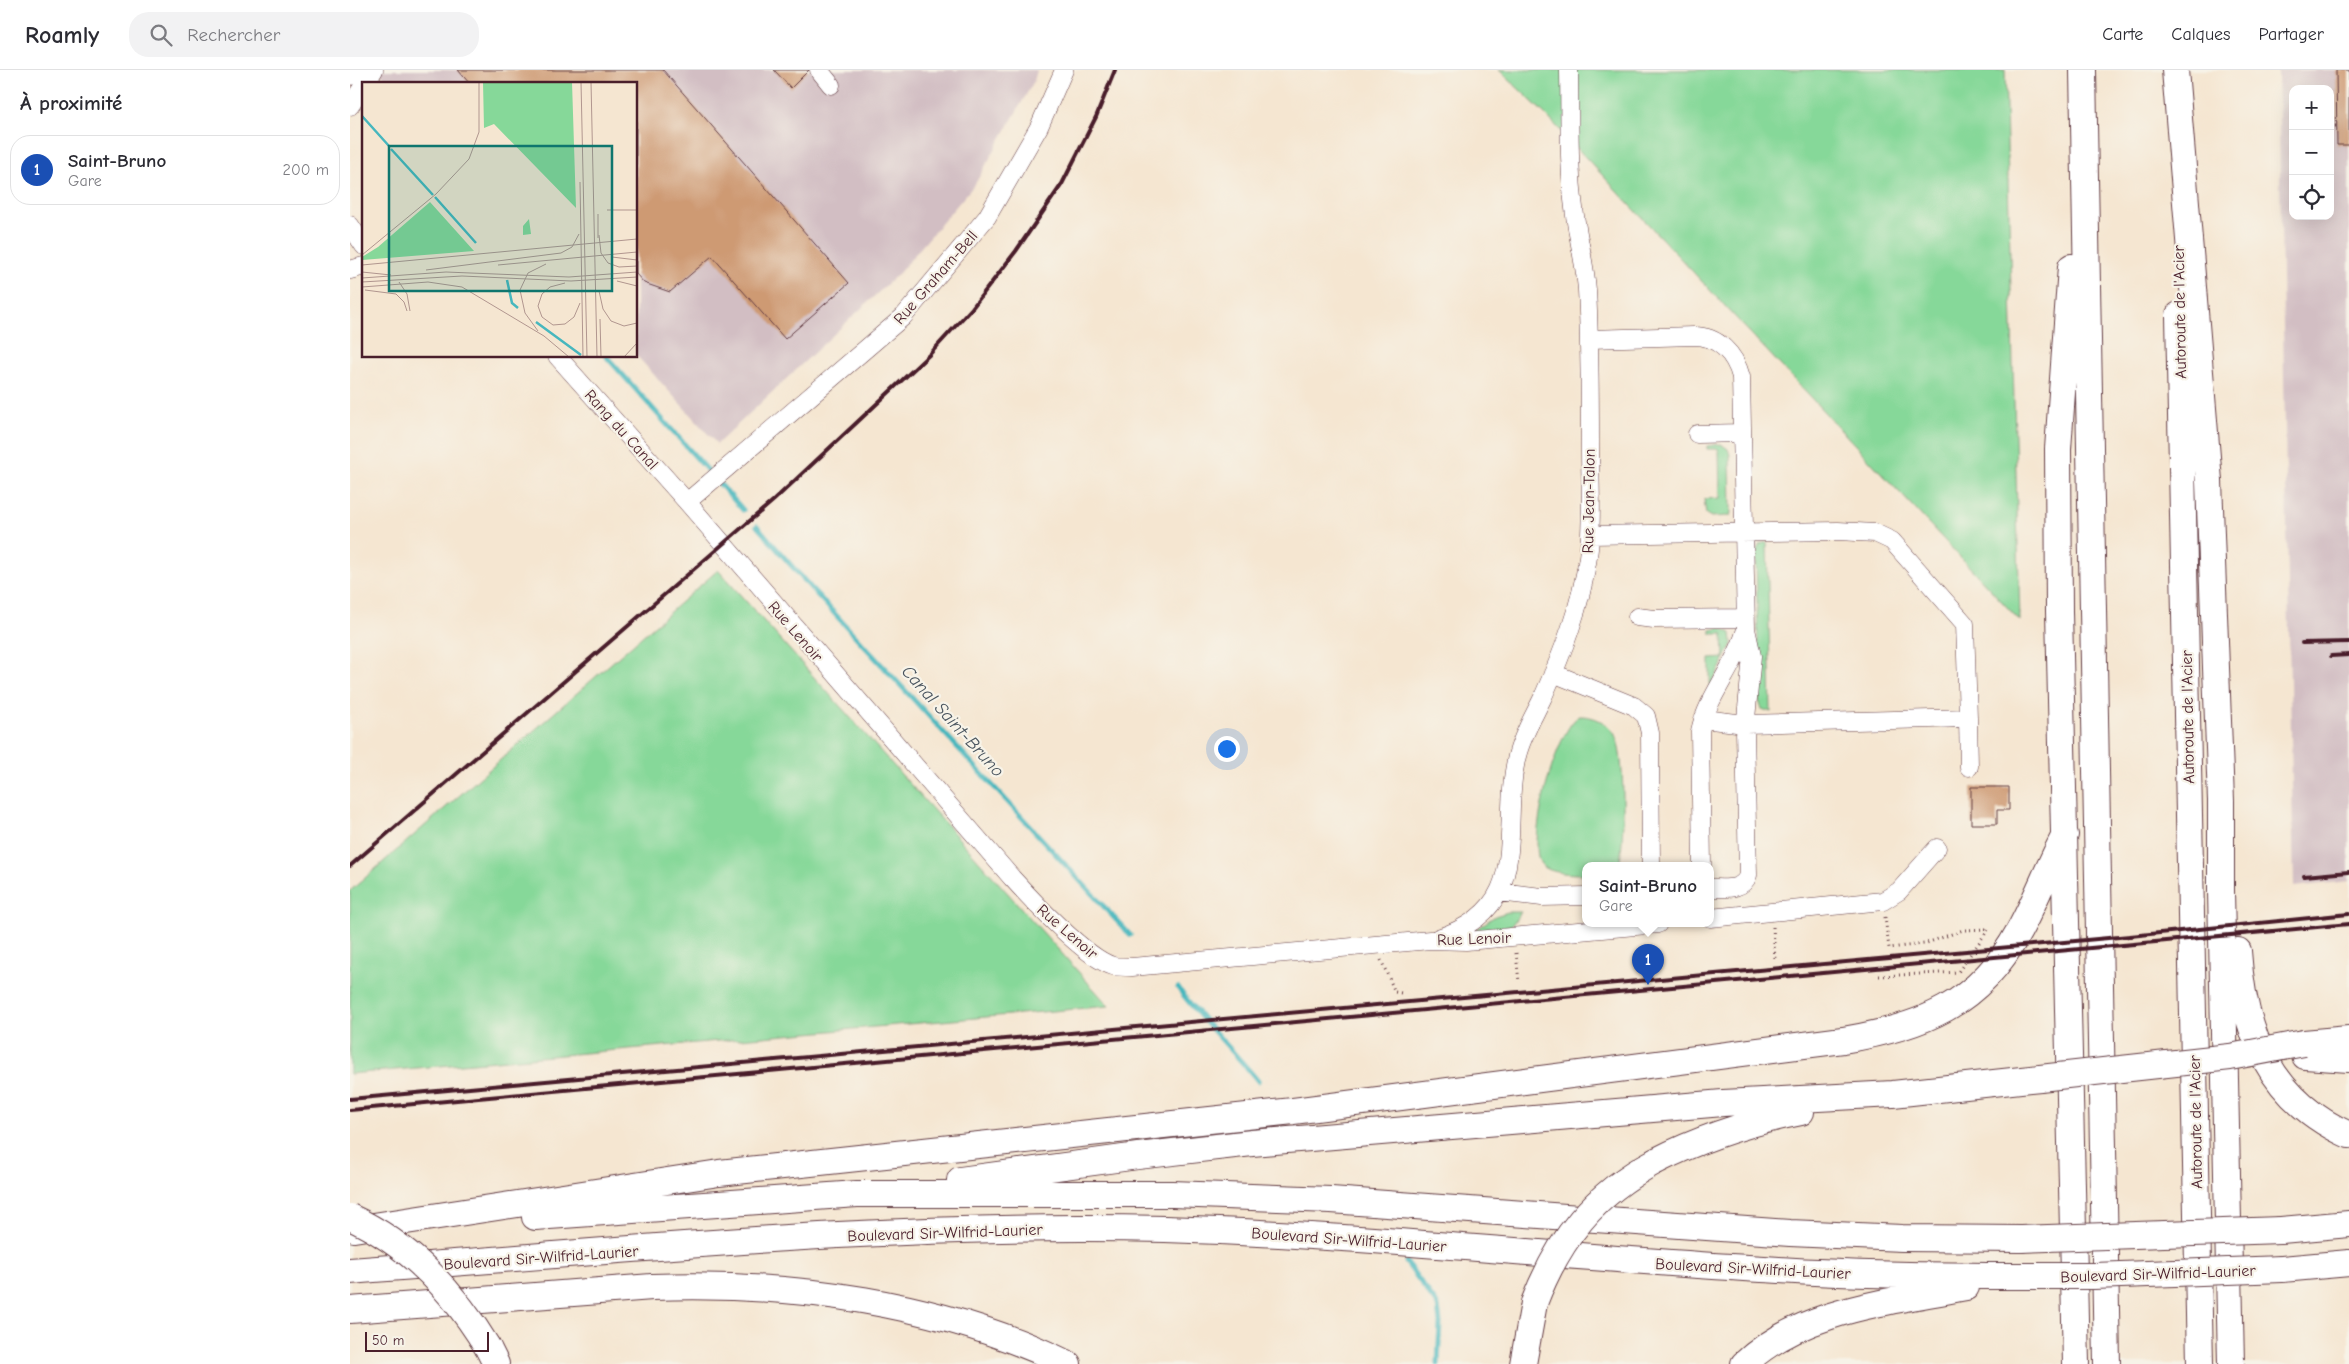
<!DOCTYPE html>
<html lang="fr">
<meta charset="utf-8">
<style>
:root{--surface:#fff;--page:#f2f2f3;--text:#2b2b33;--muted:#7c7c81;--line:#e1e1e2;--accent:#db2777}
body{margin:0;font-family:"Comic Neue",sans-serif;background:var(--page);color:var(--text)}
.controls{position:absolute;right:15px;top:15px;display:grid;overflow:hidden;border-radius:10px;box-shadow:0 5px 20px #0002}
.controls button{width:45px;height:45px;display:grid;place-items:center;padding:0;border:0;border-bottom:1px solid var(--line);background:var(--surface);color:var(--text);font:25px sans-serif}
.scale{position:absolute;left:15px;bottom:12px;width:124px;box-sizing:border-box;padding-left:5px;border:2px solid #4a1f2b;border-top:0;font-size:14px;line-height:18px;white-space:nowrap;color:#4a1f2b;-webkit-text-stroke:4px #f7f3e8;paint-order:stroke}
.you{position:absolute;left:876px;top:678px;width:18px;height:18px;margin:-12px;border:4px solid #fff;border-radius:50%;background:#1a73e8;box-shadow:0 0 0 8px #1a73e833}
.badge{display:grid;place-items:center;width:32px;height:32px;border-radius:50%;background:var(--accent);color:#fff;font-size:16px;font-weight:700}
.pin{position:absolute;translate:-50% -41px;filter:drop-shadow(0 1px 2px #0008)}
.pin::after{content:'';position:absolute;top:26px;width:18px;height:15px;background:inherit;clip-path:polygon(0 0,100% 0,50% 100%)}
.popup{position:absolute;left:1232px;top:792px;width:132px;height:65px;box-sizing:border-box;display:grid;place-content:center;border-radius:10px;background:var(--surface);filter:drop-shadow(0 1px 4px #0005);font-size:16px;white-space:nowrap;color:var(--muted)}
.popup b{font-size:19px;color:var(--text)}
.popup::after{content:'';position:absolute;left:50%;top:100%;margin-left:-10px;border:10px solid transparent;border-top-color:var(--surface)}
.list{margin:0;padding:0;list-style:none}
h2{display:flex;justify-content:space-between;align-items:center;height:65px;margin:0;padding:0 20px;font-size:21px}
h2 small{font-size:16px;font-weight:400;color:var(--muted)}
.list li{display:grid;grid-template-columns:32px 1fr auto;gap:15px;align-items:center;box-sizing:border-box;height:70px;margin:0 10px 10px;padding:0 10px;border:1px solid var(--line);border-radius:20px}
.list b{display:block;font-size:19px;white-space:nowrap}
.list p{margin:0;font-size:16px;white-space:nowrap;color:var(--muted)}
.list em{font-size:16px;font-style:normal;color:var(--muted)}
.icon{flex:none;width:28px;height:28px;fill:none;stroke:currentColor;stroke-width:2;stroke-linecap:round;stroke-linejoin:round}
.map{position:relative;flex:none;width:1999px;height:1294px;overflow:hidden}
header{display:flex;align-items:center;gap:30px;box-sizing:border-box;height:70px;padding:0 25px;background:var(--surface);border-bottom:1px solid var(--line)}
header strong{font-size:24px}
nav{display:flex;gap:28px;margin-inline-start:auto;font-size:18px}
.search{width:350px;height:45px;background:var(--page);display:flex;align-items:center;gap:12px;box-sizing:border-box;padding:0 18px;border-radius:20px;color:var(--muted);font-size:19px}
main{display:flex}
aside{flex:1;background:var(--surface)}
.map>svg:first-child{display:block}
.industrial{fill:#d2bec3;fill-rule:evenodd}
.green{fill:#86d899;stroke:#687c62}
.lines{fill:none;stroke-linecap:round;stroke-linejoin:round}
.stream{stroke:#47b7be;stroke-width:5}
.building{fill:#ce9a73}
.minor-casing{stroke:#643d44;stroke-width:19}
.highway-casing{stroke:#643d44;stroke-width:28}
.path{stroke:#643d44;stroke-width:3;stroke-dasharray:1 4;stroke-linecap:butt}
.minor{stroke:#fff;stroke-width:18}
.highway{stroke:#fff;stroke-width:26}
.rail{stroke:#4a1f2b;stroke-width:4}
.highway-bridge-casing{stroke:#643d44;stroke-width:28;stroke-linecap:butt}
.highway-bridge{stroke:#fff;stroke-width:26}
.labels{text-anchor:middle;stroke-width:4.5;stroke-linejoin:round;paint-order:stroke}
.street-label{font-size:16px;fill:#4a1f2b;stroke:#f7f3e8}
.water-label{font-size:18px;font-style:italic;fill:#49545e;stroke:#f7f3e8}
.inset-river{fill:none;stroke:#47b7be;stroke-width:2.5}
.inset-road{fill:none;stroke:#b1968f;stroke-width:1}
.view{fill:#0f766e;fill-opacity:0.15;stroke:#0f766e;stroke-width:2.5}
.inset-edge{fill:none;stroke:#4a1f2b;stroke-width:2.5}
</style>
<header>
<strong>Roamly</strong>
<div class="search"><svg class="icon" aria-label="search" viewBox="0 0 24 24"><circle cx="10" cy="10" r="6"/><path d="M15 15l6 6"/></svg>Rechercher</div>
<nav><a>Carte</a><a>Calques</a><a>Partager</a></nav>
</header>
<main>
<aside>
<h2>À proximité<small></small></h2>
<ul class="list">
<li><span class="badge" style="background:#1a4fb4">1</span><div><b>Saint-Bruno</b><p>Gare</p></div><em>200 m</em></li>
</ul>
</aside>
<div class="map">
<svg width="1999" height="1294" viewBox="0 0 1999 1294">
<rect width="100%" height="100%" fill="#f7f3e8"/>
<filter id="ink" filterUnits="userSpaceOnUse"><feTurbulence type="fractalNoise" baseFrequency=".02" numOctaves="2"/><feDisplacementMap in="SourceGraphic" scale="10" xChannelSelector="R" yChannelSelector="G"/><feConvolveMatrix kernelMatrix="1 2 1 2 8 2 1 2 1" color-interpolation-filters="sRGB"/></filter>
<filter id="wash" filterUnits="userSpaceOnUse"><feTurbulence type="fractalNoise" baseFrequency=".0096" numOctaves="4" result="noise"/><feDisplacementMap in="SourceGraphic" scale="20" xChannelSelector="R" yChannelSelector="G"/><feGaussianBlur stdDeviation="1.12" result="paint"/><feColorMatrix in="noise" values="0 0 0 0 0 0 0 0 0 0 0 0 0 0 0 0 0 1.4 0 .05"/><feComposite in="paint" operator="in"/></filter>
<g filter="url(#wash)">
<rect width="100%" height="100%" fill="#f5e6d1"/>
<path class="industrial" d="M27,0H687L684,11L625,114L549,203L367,374L286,285V14H40Z
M1928,0H1999V811L1944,817ZM1943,19H1980V146H1943Z"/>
<path class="green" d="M1149,0H1655L1670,551L1195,44Z
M1371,374L1378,379L1380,385L1381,442L1380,446L1361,447L1356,444L1354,429L1370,428L1369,379H1357V376Z
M1417,472L1421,642L1412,639L1409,631L1406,482L1410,474Z
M368,500L759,936L0,1004V821Z
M1371,558L1381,563L1382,574L1360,618V589L1374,588L1373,564H1361V560Z
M1230,646C1243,646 1256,651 1264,663C1276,681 1274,768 1270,791L1267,796H1236L1235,804C1224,804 1198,804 1191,794C1176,774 1207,655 1230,646Z
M1158,842H1171L1156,863L1122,862L1145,846Z"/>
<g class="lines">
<path class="stream" d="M256,286L393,440
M407,456L461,518L780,865
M828,918C852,951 882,979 908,1011
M1056,1192L1088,1236L1090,1253L1088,1294"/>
</g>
<g id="blocks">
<path class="building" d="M108,0H313L499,213L435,269L362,186L320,222L294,213L286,204V14H120Z
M424,0H459L441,18Z
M1986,0H1999V75H1987Z
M1621,717H1659V740H1647V754H1621Z"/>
</g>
</g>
<g filter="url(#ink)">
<use href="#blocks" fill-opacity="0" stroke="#643d44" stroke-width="1"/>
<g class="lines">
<defs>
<path id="minor" d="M469,0L481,15
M0,6L10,0
M15,14L24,0
M0,36L14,15
M0,155L14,176
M0,200L14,196
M1239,269L1344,266C1368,266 1385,284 1391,307L1396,559L1402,586L1395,659L1398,805C1393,821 1375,818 1360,818
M207,286L337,432L662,808C682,830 736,888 763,896C769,897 776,897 782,897L1080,870L1116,871L1308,854
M1347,364L1392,363
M337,432L553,247L637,147L689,57L714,0
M1240,465L1488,461L1525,463L1542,471L1615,554L1618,648L1395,654L1353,649
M1287,547L1304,549L1395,548
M1203,603L1284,636L1296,646L1300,663L1301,796
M1618,648L1619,697
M1352,796L1350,661C1358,625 1386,596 1396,559
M1149,822L1192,827L1236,826
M1360,848L1533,831L1549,821L1587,778
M1088,868C1186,836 1149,761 1167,686C1172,665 1184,646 1193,627C1213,582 1231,536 1238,487C1243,451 1240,413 1240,377C1240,325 1240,272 1237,220C1235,193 1227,165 1224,138C1218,92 1220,46 1219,0"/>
<path id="highway" d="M1733,0L1757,1294
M1825,0L1859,411L1871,731V820L1881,1294
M1721,197L1708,379L1709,541L1726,1294
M1829,245L1850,1294
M1888,881C1893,962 1920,1030 1999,1065
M1954,973L1999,969
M1955,986L1999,989
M1306,1091C1353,1067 1400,1052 1451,1042
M610,1110L788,1086L902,1073L1373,1033L1543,1024L1690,1008
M185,1147L507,1124H822L981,1130L1440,1163L1552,1168L1671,1169
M4,1159L369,1103L943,1041L1493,970C1572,957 1629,935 1669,861C1686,830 1698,797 1715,765
M1931,1160L1999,1154
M1932,1199L1999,1193
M0,1201C271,1181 543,1152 815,1159C1020,1165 1224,1189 1429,1200C1510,1205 1591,1206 1673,1206
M0,1240L302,1217C443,1212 590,1232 718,1294
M138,1278L146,1294
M1173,1294L1184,1233
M1394,1294C1452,1239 1541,1232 1616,1217"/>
</defs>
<use href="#minor" class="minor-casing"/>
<use href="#highway" class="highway-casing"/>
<path class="path" d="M1980,56H1987
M1535,847L1539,878L1574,874L1613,860L1638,859
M1423,857L1425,889
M1166,883L1169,912
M1031,890L1045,922L1051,923
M1529,906L1608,902L1638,860"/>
<use href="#minor" class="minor"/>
<use href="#highway" class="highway"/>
<path class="rail" d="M1952,573L1999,572
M1981,586L1999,585
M0,796L424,430L580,284L622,238L666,181L712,114L746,47L765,0
M1954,806L1999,802
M0,1029L1780,866L1999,844
M0,1040L1999,854"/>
<defs>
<path id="highway-bridge" d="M1690,1008L1880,987L1954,973
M0,1147C59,1174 105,1223 138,1278
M1671,1169L1931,1160
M1673,1206H1744L1932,1199
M1184,1233C1209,1168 1244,1124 1306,1091"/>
</defs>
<use href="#highway-bridge" class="highway-bridge-casing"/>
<use href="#highway-bridge" class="highway-bridge"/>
</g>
</g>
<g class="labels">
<g class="street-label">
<text transform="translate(585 207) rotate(-49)" y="6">Rue Graham-Bell</text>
<text transform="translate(1829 242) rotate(-91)" y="6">Autoroute de l'Acier</text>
<text transform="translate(272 359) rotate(48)" y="6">Rang du Canal</text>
<text transform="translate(1238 431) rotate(-89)" y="6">Rue Jean-Talon</text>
<text transform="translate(446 561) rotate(49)" y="6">Rue Lenoir</text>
<text transform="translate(1837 647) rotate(-91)" y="6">Autoroute de l'Acier</text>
<text transform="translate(718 861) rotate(41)" y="6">Rue Lenoir</text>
<text transform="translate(1124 868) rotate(-2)" y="6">Rue Lenoir</text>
<text transform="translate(1845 1052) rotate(-91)" y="6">Autoroute de l'Acier</text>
<text transform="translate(595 1162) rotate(-2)" y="6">Boulevard Sir-Wilfrid-Laurier</text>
<text transform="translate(999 1169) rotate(4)" y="6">Boulevard Sir-Wilfrid-Laurier</text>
<text transform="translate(191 1187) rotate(-4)" y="6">Boulevard Sir-Wilfrid-Laurier</text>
<text transform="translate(1403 1198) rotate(3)" y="6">Boulevard Sir-Wilfrid-Laurier</text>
<text transform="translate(1808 1203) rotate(-2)" y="6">Boulevard Sir-Wilfrid-Laurier</text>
</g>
<g class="water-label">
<text transform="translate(603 651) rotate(48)" y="6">Canal Saint-Bruno</text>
</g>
</g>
<g transform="translate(12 12)">
<rect width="275" height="275" fill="#f5e6d1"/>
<path d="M121,0H210L214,126L132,42L122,46ZM68,120L112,169L0,178V175L16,165ZM167,137L169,152L161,153V144Z" fill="#86d899"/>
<path class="inset-river" d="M0,34L27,64M29,67L71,113M73,115L114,161M145,198L150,221L156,226M174,240L219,273"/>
<path class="inset-road" d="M219,0L225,275M229,0L235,275M218,100L221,275M245,128H275M236,132V156M237,153L239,171L246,181L257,185L275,184M0,173L74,112L107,77L117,50V0M250,175L275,178M0,183L275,157M136,183L275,170M64,188L199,171L210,165L217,152M0,190L29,193M0,196L84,190L207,195L275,190M255,199L275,204M0,200L100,194L209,199L275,195M37,200L45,212L48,229M203,201L188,205L180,212L176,224L180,235L191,243L203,242L212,235L218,221M0,205L66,200L100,205L182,254L207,275M3,208L34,212L42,220L45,229M237,209L241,227L249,239L262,244L275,241M238,237L239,275M176,249L163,231L158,208L166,191L184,182M262,275L275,261"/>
<path class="view" d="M27,64H250V209H27Z"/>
<rect width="275" height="275" class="inset-edge"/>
</g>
</svg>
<div class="controls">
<button>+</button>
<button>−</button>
<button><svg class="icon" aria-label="locate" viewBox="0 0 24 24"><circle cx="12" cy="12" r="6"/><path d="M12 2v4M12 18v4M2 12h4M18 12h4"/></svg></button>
</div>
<div class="scale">50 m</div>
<div class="you"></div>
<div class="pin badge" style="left:1298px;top:915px;background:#1a4fb4">1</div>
<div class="popup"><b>Saint-Bruno</b>Gare</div>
</div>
</main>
